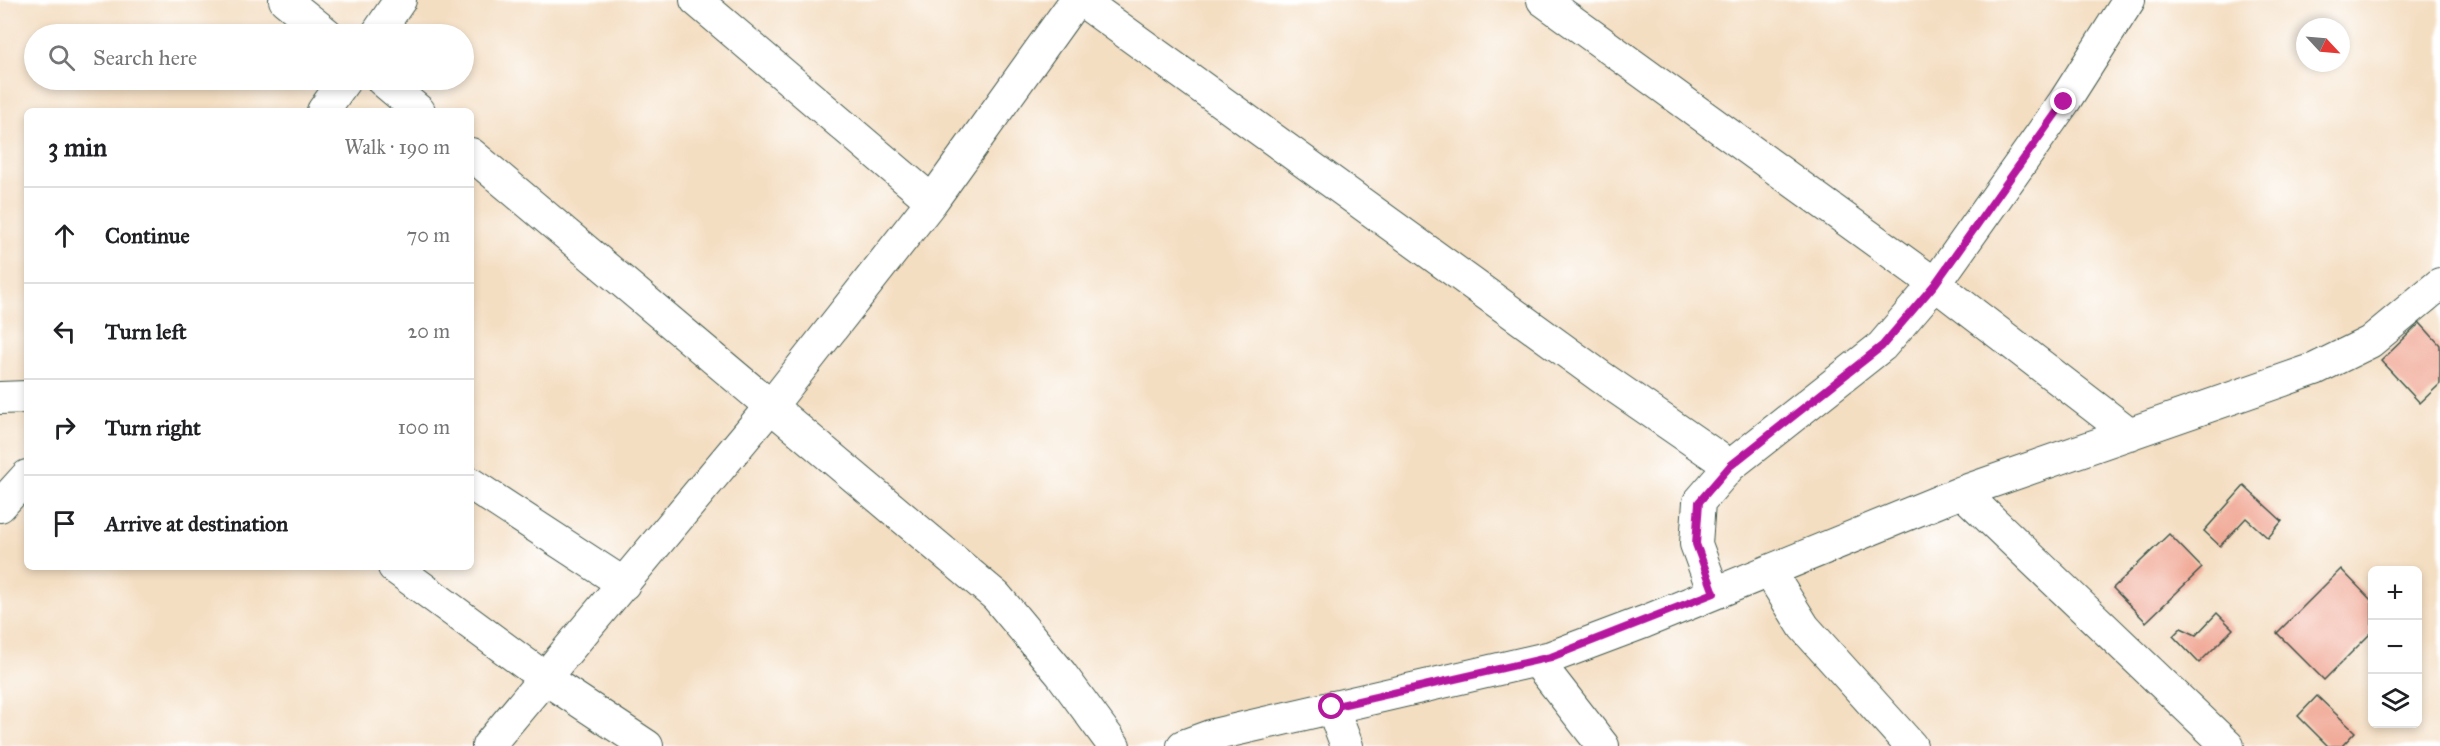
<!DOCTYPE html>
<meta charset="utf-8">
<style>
:root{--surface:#fff;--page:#f6f6f6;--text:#202124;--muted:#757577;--line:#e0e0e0}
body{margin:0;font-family:"IM FELL Great Primer",serif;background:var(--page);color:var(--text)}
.controls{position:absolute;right:18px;bottom:18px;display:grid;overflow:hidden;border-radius:9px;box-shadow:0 3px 9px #0003}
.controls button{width:54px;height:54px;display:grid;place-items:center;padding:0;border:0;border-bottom:2px solid var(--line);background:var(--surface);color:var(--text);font:30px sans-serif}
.compass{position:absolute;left:2296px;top:18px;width:54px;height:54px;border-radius:50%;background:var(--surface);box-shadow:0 3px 9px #0003;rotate:116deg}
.stop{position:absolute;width:18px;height:18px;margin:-14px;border:4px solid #b5179e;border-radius:50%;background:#fff}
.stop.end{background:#b5179e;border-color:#fff;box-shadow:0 2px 6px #0008}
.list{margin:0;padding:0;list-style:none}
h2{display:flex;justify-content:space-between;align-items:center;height:78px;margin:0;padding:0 24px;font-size:26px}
h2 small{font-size:20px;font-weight:400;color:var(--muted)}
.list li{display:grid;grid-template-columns:39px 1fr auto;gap:18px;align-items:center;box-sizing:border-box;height:96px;padding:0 24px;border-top:2px solid var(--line)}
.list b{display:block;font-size:22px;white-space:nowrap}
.list em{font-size:20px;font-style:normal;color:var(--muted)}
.icon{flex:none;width:33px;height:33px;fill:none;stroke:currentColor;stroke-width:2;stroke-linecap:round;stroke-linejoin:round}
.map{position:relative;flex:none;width:2440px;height:746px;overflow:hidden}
.search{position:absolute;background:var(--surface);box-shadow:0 3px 9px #0003;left:24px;top:24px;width:450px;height:66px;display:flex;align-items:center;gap:15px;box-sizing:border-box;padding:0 21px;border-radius:33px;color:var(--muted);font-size:22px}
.panel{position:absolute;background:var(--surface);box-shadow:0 3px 9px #0003;left:24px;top:108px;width:450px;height:462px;border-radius:9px}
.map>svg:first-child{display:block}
.building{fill:#f1ab99}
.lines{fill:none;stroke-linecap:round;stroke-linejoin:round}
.street-casing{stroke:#3f5549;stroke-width:34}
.street{stroke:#fff;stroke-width:32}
.route{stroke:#b5179e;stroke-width:8}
</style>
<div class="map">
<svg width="2440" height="746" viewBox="0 0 2440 746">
<rect width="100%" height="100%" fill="#fff"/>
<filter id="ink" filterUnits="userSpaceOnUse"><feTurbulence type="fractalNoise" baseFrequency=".0167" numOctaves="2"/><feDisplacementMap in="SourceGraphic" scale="12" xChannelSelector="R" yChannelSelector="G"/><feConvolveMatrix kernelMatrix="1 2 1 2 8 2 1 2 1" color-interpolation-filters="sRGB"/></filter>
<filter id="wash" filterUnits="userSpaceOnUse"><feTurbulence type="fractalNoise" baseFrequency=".008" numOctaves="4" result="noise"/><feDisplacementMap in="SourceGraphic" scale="24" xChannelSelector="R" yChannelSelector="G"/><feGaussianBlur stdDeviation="1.35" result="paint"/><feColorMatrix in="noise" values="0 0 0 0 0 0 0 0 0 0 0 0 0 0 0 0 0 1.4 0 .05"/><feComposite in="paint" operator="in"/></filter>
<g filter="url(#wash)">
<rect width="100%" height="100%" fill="#f4dec2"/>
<g id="blocks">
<path class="building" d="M2420,323L2440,345V384L2420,403L2381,361Z
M2244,486L2282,521L2268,538L2246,518L2220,546L2204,531Z
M2169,534L2202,568L2146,622L2113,588Z
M2341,569L2372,601V632L2324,680L2277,633Z
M2217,613L2233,629L2199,663L2173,636L2181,628L2196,635Z
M2317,696L2355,732L2342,746H2328L2298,716Z"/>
</g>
</g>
<g filter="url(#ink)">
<use href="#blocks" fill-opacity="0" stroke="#3f5549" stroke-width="1.5"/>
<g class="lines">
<defs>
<path id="street" d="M285,0L327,34
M696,0L932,201
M1081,0L1601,377L1730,466
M1543,0L1935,284L2130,434
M377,34L400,0
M382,80L419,111
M323,111L345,80
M471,154L996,596L1061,674L1114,746
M0,398L27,397
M471,484L624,584
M1962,492L2228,746
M0,506L27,476
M394,567L546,679L647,746
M1769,571L1804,627L1911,746
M1714,593L1696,544L1699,502L1730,466L1882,346L1935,284L2064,102L2129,0
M1537,661L1603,746
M1332,707L1347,746
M488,746L771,406L932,201L1076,0
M1183,746L1213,735L1551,657L1644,622L1962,492L2315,369L2370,342L2440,284"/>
</defs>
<use href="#street" class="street-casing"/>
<use href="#street" class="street"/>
</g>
</g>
<g class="lines" filter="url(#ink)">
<path class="route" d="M1332,707L1551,657L1714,593L1696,544L1699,502L1730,466L1882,346L1935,284L2064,102"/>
</g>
</svg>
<div class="controls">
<button>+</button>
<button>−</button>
<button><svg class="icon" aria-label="layers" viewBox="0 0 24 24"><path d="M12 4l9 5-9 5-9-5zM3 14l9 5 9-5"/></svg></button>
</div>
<svg class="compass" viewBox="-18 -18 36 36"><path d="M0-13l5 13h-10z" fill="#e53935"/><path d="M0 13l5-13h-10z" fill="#757577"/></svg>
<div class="stop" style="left:1332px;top:707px"></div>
<div class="stop end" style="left:2064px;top:102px"></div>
<div class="search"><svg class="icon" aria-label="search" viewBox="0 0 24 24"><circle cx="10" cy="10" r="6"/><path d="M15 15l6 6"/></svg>Search here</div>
<section class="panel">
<h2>3 min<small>Walk · 190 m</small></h2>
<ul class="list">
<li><svg class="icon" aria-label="ahead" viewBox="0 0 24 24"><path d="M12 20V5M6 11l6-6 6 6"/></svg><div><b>Continue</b></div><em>70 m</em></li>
<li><svg class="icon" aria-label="left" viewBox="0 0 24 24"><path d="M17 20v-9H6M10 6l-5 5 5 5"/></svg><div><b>Turn left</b></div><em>20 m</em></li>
<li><svg class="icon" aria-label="right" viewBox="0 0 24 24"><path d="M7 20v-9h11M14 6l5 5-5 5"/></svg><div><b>Turn right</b></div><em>100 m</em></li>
<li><svg class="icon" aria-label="arrive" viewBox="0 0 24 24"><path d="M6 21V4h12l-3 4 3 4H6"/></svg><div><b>Arrive at destination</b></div></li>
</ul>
</section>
</div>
